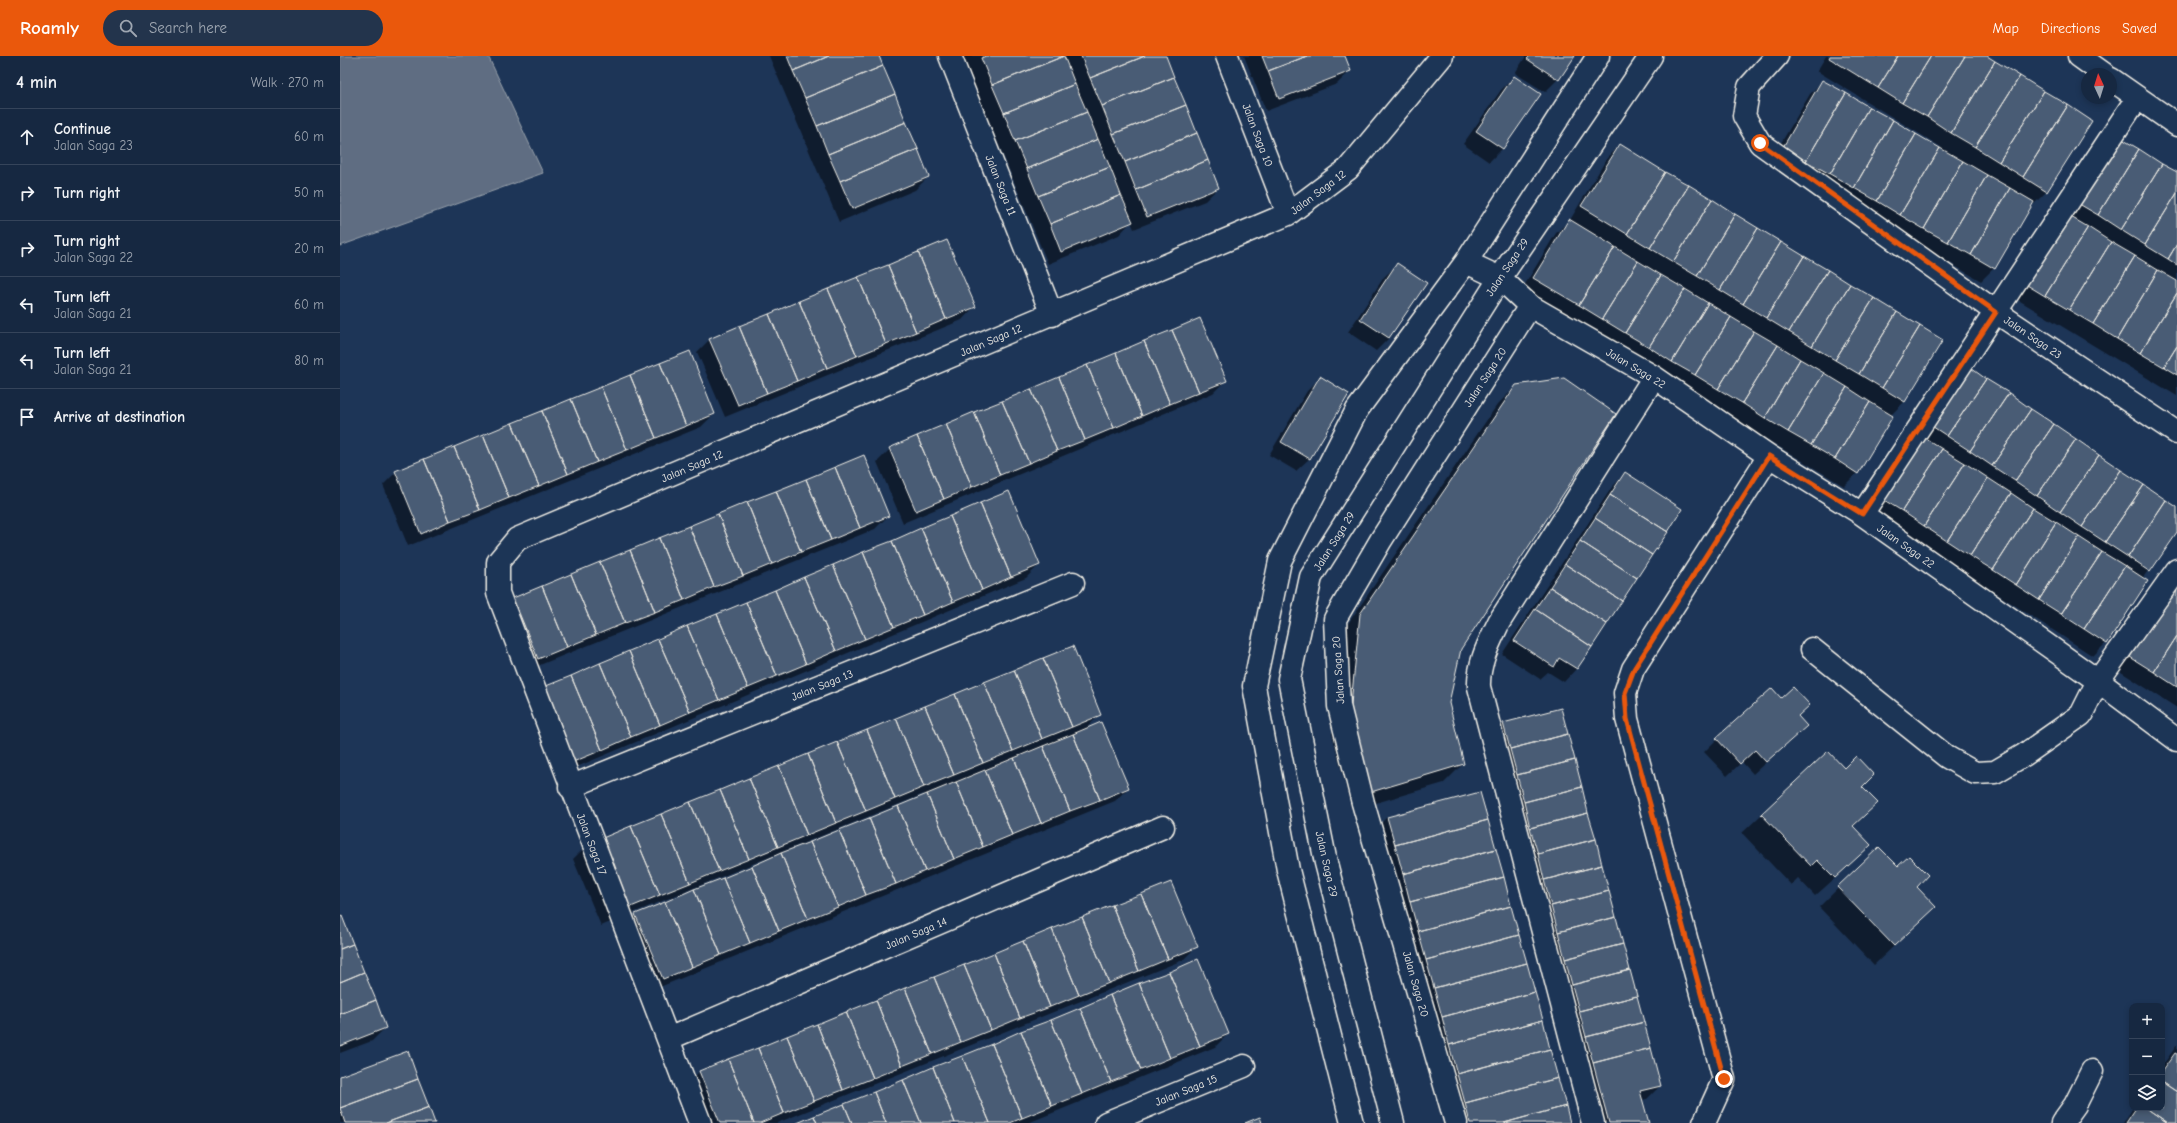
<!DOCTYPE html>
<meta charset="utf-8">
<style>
:root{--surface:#162841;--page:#23344c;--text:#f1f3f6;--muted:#9ea6b1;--line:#35445a;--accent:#ea580c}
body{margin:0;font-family:"Comic Neue",sans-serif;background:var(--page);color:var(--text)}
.controls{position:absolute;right:12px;bottom:12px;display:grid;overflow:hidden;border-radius:8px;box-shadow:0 2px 6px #0003}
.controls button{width:36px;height:36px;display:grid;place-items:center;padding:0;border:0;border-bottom:1px solid var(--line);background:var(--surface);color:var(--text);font:20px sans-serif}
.compass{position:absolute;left:1741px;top:12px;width:36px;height:36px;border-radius:50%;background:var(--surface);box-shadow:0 2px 6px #0003;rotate:356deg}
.stop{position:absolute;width:12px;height:12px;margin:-9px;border:3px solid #ea580c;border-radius:50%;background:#fff}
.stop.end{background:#ea580c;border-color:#fff;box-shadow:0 1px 4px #0008}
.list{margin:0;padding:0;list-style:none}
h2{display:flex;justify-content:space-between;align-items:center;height:52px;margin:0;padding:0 16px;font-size:17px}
h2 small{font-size:13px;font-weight:400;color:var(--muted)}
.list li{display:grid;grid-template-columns:26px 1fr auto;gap:12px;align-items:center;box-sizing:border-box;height:56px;padding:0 16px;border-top:1px solid var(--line)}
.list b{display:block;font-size:15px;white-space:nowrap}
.list p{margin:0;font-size:13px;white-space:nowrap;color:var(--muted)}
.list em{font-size:13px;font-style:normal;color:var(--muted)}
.icon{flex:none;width:22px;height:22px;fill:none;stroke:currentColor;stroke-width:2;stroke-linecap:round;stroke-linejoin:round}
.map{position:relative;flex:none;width:1837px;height:1067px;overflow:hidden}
header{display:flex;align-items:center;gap:24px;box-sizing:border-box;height:56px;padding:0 20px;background:var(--accent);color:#fff}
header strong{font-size:19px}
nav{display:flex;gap:22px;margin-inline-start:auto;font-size:14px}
.search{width:280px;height:36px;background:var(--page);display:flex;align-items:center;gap:10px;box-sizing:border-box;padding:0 14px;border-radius:22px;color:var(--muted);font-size:15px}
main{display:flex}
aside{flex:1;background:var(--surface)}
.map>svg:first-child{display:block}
.water{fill:#5e6d82;stroke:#9aa2ab}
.shadow{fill:#0007}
.building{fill:#485b74;stroke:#f4f1e8}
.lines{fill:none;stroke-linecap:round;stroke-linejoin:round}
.minor-casing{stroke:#f4f1e8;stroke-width:25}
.minor{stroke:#1d3557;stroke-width:22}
.route{stroke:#ea580c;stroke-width:5}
.labels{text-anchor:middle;stroke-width:3;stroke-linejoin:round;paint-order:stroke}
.street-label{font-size:11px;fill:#f4f1e8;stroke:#1d3557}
</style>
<header>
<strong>Roamly</strong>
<div class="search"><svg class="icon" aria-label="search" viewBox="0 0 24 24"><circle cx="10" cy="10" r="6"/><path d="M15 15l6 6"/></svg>Search here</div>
<nav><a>Map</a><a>Directions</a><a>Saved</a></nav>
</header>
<main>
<aside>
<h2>4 min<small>Walk · 270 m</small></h2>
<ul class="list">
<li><svg class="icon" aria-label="ahead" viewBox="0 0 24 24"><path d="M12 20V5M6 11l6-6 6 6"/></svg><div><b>Continue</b><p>Jalan Saga 23</p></div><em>60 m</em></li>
<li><svg class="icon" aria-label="right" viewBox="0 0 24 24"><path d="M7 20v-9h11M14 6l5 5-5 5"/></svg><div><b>Turn right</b></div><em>50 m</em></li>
<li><svg class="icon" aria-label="right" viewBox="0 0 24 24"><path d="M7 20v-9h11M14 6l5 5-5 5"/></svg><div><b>Turn right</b><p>Jalan Saga 22</p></div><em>20 m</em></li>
<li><svg class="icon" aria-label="left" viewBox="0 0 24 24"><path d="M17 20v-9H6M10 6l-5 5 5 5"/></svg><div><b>Turn left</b><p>Jalan Saga 21</p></div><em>60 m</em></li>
<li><svg class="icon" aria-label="left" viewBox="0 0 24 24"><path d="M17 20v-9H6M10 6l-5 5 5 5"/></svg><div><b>Turn left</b><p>Jalan Saga 21</p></div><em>80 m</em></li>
<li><svg class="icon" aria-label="arrive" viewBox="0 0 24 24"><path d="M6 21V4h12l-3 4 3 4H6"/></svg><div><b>Arrive at destination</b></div></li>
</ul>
</aside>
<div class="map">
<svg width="1837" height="1067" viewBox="0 0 1837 1067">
<rect width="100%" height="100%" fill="#1d3557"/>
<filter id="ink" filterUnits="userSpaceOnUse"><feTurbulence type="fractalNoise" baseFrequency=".025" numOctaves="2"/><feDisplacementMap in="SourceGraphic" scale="8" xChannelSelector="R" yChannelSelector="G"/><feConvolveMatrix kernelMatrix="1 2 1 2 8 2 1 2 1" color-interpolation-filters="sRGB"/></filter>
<g filter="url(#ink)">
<path class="water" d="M0,0H148L203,117L0,190Z"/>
<path class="shadow" d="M429,0H537L588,121L575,134L499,166Z
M622,0H825L878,132L865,145L794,173L791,166L779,179L708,208Z
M904,0H1004L1010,15L997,28L926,55Z
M1186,0H1234L1218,23L1205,36L1175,17Z
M1486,0H1644L1707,135L1694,148L1692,147L1654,212L1641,225L1431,104L1470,38L1483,25L1600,93L1601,91L1477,15Z
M1174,21L1199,39L1162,93L1149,106L1123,88L1161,34Z
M1776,80L1837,118V340L1670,239Z
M1280,89L1602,285L1564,346L1551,359L1517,417L1504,430L1181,235L1216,177L1230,164L1267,102Z
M1057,209L1049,282L1036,295L1008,276L1044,221Z
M634,251L622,264L385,361L357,296L370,283Z
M980,322L1008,338L969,403L956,415L929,399L967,335Z
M1611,322L1837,452V475L1802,523L1766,587L1753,600L1527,454Z
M886,324L873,337L563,467L537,406L550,393Z
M1176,330L1108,647L1123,708L1104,727L1012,754L992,678L1001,578L1157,349Z
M374,358L361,371L68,490L43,429L56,416Z
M1285,418L1341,454L1236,613L1224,626L1208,616L1200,623L1162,598L1272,431Z
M548,460L535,473L185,615L160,555L173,542Z
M699,509L686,522L220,718L189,646Z
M1837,529V652L1778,614Z
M1441,643L1469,649L1457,661L1466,670L1413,718L1402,706L1387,720L1364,696L1377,683Z
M760,658L744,675L788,732L775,745L310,935L283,871L296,859L585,740L584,738L261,870L233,803L246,790Z
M1163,668L1320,1030L1307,1043L1301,1044L1308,1067H1252L1150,681Z
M1488,696L1537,747L1513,771L1511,808L1475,840L1458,822L1451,829L1402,777Z
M1047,761L1230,1067H1106L1028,780Z
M1539,792L1576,831V869L1534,909L1479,851Z
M830,827L856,891L843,904L437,1067H362L346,1029L359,1016Z
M0,857L45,972L32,985L0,997Z
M888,978L875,991L688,1067H460Z
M1837,989V1067H1783L1793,1052H1822V1010Z
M0,1021L93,1067H0Z"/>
<path class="building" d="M447,0H489L453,15Z
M489,0H539L543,10L465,42L453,15Z
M646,0H724L652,29L641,2Z
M724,0L735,28L664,57L652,29Z
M741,0H805L750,22Z
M805,0H826L834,21L762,50L750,22Z
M922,0H967L928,15Z
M967,0H1005L1011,15L939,43L928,15Z
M1190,0H1235L1219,24L1187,3Z
M1490,0H1558L1538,32L1489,2Z
M1558,0H1591L1562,47L1538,32Z
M1591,0H1625L1587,61L1562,47Z
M1625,0H1647L1655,5L1611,77L1587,61Z
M1655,5L1680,20L1635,91L1611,77Z
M543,10L555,38L477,70L465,42Z
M1174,20L1201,38L1163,93L1136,75Z
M1680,20L1704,35L1659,106L1635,91Z
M834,21L846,49L773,78L762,50Z
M1482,24L1506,37L1466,105L1443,91Z
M735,28L747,56L675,85L664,57Z
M1704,35L1728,49L1683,121L1659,106Z
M1506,37L1529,51L1490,118L1466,105Z
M555,38L566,66L488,98L477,70Z
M846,49L857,77L785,106L773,78Z
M1728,49L1752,65L1707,136L1683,121Z
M1529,51L1553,64L1514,132L1490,118Z
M747,56L758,83L687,113L675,85Z
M1553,64L1576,78L1537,145L1514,132Z
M566,66L578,93L500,125L488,98Z
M857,77L868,104L796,134L785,106Z
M1576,78L1600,92L1560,159L1537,145Z
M1775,79L1799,93L1758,159L1734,145Z
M758,83L770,111L698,140L687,113Z
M1280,88L1325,116L1287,178L1241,150Z
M1600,92L1623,105L1584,173L1560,159Z
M578,93L589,121L512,153L500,125Z
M1799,93L1822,108L1781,174L1758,159Z
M868,104L879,132L807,161L796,134Z
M1623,105L1647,119L1608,186L1584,173Z
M1822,108L1837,116V137L1805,189L1781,174Z
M770,111L781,139L710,168L698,140Z
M1325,116L1349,129L1310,192L1287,178Z
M1647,119L1670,132L1631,199L1608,186Z
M1349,129L1372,143L1333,206L1310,192Z
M1670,132L1694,146L1655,213L1631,199Z
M1837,137V188L1828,203L1805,189Z
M781,139L793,166L721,196L710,168Z
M1372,143L1395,158L1357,220L1333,206Z
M1724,157L1748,171L1705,240L1682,226Z
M1395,158L1418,172L1380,234L1357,220Z
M1229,163L1275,191L1239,249L1193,222Z
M1748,171L1771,186L1729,254L1705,240Z
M1418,172L1441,186L1403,248L1380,234Z
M607,184L636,251L606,263L578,196Z
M1441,186L1464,200L1426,262L1403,248Z
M1771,186L1795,200L1753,268L1729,254Z
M1837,188V209L1828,203Z
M1275,191L1298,205L1262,263L1239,249Z
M578,196L606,263L576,276L548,209Z
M1464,200L1488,214L1449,276L1426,262Z
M1795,200L1818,214L1777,283L1753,268Z
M1298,205L1321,219L1285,277L1262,263Z
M1057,207L1087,227L1049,282L1020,263Z
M548,209L576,276L546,288L518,221Z
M1488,214L1510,228L1472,290L1449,276Z
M1818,214L1837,225V237L1800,297L1777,283Z
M1321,219L1345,233L1309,291L1285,277Z
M518,221L546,288L517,300L488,233Z
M1510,228L1534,242L1495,304L1472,290Z
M488,233L517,300L487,312L459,245Z
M1345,233L1368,247L1332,306L1309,291Z
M1837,237V290L1824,311L1800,297Z
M1534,242L1557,256L1519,318L1495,304Z
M459,245L487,312L457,325L429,258Z
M1368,247L1391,261L1355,319L1332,306Z
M1557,256L1580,270L1542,332L1519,318Z
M429,258L457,325L427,337L399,270Z
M1391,261L1414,275L1378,333L1355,319Z
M860,262L887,325L859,336L832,274Z
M399,270L427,337L398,349L369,283Z
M1580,270L1603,284L1565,346L1542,332Z
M832,274L859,336L830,348L804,285Z
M1414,275L1438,289L1402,347L1378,333Z
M804,285L830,348L802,360L776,297Z
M1438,289L1460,303L1425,362L1402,347Z
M1837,290V319L1824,311Z
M350,295L375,358L346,370L320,307Z
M776,297L802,360L774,372L747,309Z
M1460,303L1484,317L1448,376L1425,362Z
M320,307L346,370L316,382L290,319Z
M1624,307L1646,323L1607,380L1584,365Z
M747,309L774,372L745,384L719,321Z
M1484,317L1507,331L1471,389L1448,376Z
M290,319L316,382L287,394L261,331Z
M980,320L1009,338L970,403L941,386Z
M719,321L745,384L717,395L691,333Z
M1224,322L1276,358L1121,593L1109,647L1124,708L1031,736L1010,658L1020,558L1176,329Z
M1646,323L1669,337L1630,395L1607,380Z
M261,331L287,394L257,406L231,343Z
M1507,331L1530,346L1495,403L1471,389Z
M691,333L717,395L689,407L662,345Z
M1669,337L1691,353L1652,410L1630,395Z
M231,343L257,406L228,418L202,355Z
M662,345L689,407L660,419L634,356Z
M1530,346L1553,360L1518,418L1495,403Z
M1691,353L1714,368L1675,425L1652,410Z
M202,355L228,418L199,430L172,367Z
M634,356L660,419L632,431L606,368Z
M172,367L199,430L169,442L143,379Z
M606,368L632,431L604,443L577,380Z
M1714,368L1736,383L1697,440L1675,425Z
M1579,378L1602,393L1562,455L1539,441Z
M143,379L169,442L140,454L114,391Z
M577,380L604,443L576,455L549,392Z
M1736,383L1759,399L1720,456L1697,440Z
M114,391L140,454L110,465L84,403Z
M1602,393L1625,407L1584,470L1562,455Z
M524,399L549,460L520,472L495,411Z
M1759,399L1781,414L1742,471L1720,456Z
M84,403L110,465L81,478L55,415Z
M1625,407L1648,422L1607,485L1584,470Z
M495,411L520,472L491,484L466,423Z
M1781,414L1804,429L1765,486L1742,471Z
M1285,416L1342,453L1328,476L1270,439Z
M1648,422L1671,437L1630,500L1607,485Z
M466,423L491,484L461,496L436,435Z
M1804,429L1826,444L1788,501L1765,486Z
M436,435L461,496L432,508L407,446Z
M669,435L700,509L671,521L640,447Z
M1671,437L1693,452L1653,514L1630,500Z
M1270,439L1328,476L1312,499L1255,462Z
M1826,444L1837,451V477L1810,516L1788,501Z
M407,446L432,508L403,520L378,458Z
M640,447L671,521L642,534L610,460Z
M1693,452L1716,466L1676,529L1653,514Z
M378,458L403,520L374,531L349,470Z
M610,460L642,534L613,546L581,472Z
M1255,462L1312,499L1297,522L1240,485Z
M1716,466L1739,481L1699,544L1676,529Z
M349,470L374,531L344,544L319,482Z
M581,472L613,546L583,559L552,485Z
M1739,481L1762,496L1721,558L1699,544Z
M319,482L344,544L315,556L290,494Z
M552,485L583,559L554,571L523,496Z
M1240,485L1297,522L1282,545L1225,508Z
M290,494L315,556L285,567L260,506Z
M523,496L554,571L525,583L493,509Z
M1762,496L1785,510L1744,573L1721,558Z
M260,506L285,567L256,579L231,518Z
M1225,508L1282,545L1267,568L1210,531Z
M493,509L525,583L496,595L464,521Z
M1785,510L1808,525L1767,588L1744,573Z
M231,518L256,579L227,591L202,530Z
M464,521L496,595L466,608L435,534Z
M202,530L227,591L198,603L173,542Z
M1210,531L1267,568L1252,591L1195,553Z
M435,534L466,608L437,620L406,546Z
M1834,534L1837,535V580L1814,616L1790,601Z
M406,546L437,620L408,632L377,558Z
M1195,553L1252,591L1237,613L1219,602L1214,611L1174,585Z
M377,558L408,632L379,644L347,570Z
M347,570L379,644L350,656L318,583Z
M1837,580V631L1814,616Z
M318,583L350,656L320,669L289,595Z
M733,590L761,659L732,671L703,602Z
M289,595L320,669L291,681L260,607Z
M703,602L732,671L702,683L674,614Z
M260,607L291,681L262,694L231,620Z
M674,614L702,683L673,695L644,626Z
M231,620L262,694L233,706L201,632Z
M644,626L673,695L643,707L615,638Z
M1453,631L1470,649L1458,660L1467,670L1426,706L1415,694L1400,708L1376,682L1432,632L1441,642Z
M615,638L643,707L614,719L585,650Z
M585,650L614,719L584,731L556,662Z
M1221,652L1228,678L1170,693L1163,667Z
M556,662L584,731L555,743L527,674Z
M761,666L789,732L760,744L733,678Z
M527,674L555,743L526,755L497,686Z
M733,678L760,744L730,755L703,690Z
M1228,678L1235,704L1177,719L1170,693Z
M497,686L526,755L496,767L468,698Z
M703,690L730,755L701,767L674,702Z
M1488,695L1504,712L1516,700L1534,719L1522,731L1538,747L1513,770L1531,789L1495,822L1477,804L1471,810L1421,758Z
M468,698L496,767L467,779L439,710Z
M674,702L701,767L672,779L645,714Z
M1235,704L1242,731L1184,746L1177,719Z
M439,710L467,779L438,791L409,722Z
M645,714L672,779L643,791L616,726Z
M409,722L438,791L409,803L380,734Z
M616,726L643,791L614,803L587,738Z
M1242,731L1248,757L1190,772L1184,746Z
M380,734L409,803L379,815L350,746Z
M1140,736L1148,764L1055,789L1047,761Z
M587,738L614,803L585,815L558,750Z
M350,746L379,815L350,827L321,758Z
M558,750L585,815L556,828L529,762Z
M1248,757L1256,783L1198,798L1190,772Z
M321,758L350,827L320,839L291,770Z
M529,762L556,828L526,839L499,774Z
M1148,764L1156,793L1063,818L1055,789Z
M291,770L320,839L274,858L246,789Z
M499,774L526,839L498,851L470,786Z
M1256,783L1262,809L1204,824L1198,798Z
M470,786L498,851L468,863L441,797Z
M1539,791L1558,810L1569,800L1588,819L1577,831L1596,851L1554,890L1497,831Z
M1156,793L1164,821L1070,846L1063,818Z
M441,797L468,863L439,875L412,810Z
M1262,809L1269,835L1211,850L1204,824Z
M412,810L439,875L410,887L383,822Z
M1164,821L1171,850L1078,875L1070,846Z
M383,822L410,887L381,899L354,833Z
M831,826L858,891L828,903L801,838Z
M354,833L381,899L352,911L325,846Z
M1269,835L1276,861L1218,876L1211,850Z
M801,838L828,903L799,915L772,849Z
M325,846L352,911L323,923L295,858Z
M772,849L799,915L769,927L742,861Z
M1171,850L1179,879L1086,904L1078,875Z
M2,860L13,888L0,893V861Z
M742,861L769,927L739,939L712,873Z
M1276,861L1283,888L1225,903L1218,876Z
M712,873L739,939L710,951L683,885Z
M1179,879L1187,907L1094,932L1086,904Z
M683,885L710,951L680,962L654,897Z
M13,888L24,916L0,926V893Z
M1283,888L1290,914L1232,929L1225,903Z
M654,897L680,962L651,974L624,909Z
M858,903L889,978L860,990L829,916Z
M1187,907L1195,936L1102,961L1094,932Z
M624,909L651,974L621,986L594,921Z
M1290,914L1297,940L1239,955L1232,929Z
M24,916L36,944L0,958V926Z
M829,916L860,990L830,1002L799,927Z
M594,921L621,986L592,998L565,932Z
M799,927L830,1002L801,1014L770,939Z
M565,932L592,998L562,1010L536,944Z
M1195,936L1203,964L1109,989L1102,961Z
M770,939L801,1014L771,1026L740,952Z
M1297,940L1304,966L1246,981L1239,955Z
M36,944L46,972L0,990V958Z
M536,944L562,1010L533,1022L506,956Z
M740,952L771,1026L742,1038L711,964Z
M506,956L533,1022L503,1034L477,968Z
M711,964L742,1038L712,1050L681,975Z
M1203,964L1210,993L1117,1018L1109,989Z
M1304,966L1311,992L1253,1007L1246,981Z
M477,968L503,1034L474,1045L447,980Z
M681,975L712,1050L682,1062L652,988Z
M447,980L474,1045L444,1057L418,992Z
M652,988L682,1062L670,1067H650L622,1000Z
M418,992L444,1057L420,1067H414L388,1003Z
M1311,992L1321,1030L1300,1035L1309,1067H1269L1253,1007Z
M1210,993L1218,1022L1125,1047L1117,1018Z
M68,995L78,1023L0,1052V1020Z
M1835,997L1837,998V1036L1822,1026V1015Z
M622,1000L650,1067H615L593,1011Z
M388,1003L414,1067H380L359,1015Z
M593,1011L615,1067H581L563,1024Z
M1218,1022L1226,1050L1164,1067H1130L1125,1047Z
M78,1023L89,1051L46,1067H5L0,1052Z
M563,1024L581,1067H546L534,1036Z
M1822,1026L1837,1036V1067H1828L1806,1052H1822Z
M534,1036L546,1067H512L504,1048Z
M504,1048L512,1067H477L474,1060Z
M1226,1050L1230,1067H1164Z
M89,1051L95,1067H46Z
M1796,1052H1806L1828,1067H1786Z
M474,1060L477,1067H457Z
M920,1061L922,1067H905Z"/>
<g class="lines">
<defs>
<path id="minor" d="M610,0L712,259
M887,0L948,158
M1437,0L1409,31L1404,60L1420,87L1656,256L1837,377
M1739,0L1764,18
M1771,23L1837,69
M1126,206L1160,222L1190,250L1314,321L1429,400L1522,458L1758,625L1837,684
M1522,458L1797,42
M1472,593L1607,701L1635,717L1655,716L1684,699L1741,659L1758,625L1837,514
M230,731L733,527
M328,983L823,771
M360,1067L158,537V506L177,483L948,158L1008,113L1102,0
M766,1067L904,1010
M1012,1067L948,814L914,630L940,505L1017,354L1126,206L1258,0
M1053,1067L986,807L949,623L971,521L1160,222L1311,0
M1116,1067L1023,747L999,650L995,563L1041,484L1190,250
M1253,1067L1139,631C1138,607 1149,587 1159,566L1314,321
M1364,1067L1384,1023L1287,663L1285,637L1293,613L1429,400
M1722,1067L1735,1049L1752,1015"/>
</defs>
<use href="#minor" class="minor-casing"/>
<use href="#minor" class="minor"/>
</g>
</g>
<g class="lines" filter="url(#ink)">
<path class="route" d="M1384,1023L1287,663L1285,637L1294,613L1429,400L1522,458L1656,256L1420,87"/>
</g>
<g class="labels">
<g class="street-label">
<text transform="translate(918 79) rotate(69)" y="4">Jalan Saga 10</text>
<text transform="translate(661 129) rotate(68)" y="4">Jalan Saga 11</text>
<text transform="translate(978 136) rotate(-37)" y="4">Jalan Saga 12</text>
<text transform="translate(1167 211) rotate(-56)" y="4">Jalan Saga 29</text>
<text transform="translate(1693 281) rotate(34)" y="4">Jalan Saga 23</text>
<text transform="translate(651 284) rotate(-23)" y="4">Jalan Saga 12</text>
<text transform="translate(1296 312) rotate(31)" y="4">Jalan Saga 22</text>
<text transform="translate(1145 321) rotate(-57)" y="4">Jalan Saga 20</text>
<text transform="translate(352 410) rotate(-23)" y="4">Jalan Saga 12</text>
<text transform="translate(994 485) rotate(-58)" y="4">Jalan Saga 29</text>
<text transform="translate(1566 490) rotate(35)" y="4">Jalan Saga 22</text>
<text transform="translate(998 614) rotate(-94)" y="4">Jalan Saga 20</text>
<text transform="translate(482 629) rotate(-22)" y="4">Jalan Saga 13</text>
<text transform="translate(252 788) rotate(69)" y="4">Jalan Saga 17</text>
<text transform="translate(987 808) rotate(77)" y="4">Jalan Saga 29</text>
<text transform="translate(576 877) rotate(-23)" y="4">Jalan Saga 14</text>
<text transform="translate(1076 928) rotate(74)" y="4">Jalan Saga 20</text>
<text transform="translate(846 1034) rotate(-22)" y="4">Jalan Saga 15</text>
</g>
</g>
</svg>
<div class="controls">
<button>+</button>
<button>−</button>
<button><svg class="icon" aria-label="layers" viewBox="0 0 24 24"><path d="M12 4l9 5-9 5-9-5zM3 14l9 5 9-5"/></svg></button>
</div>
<svg class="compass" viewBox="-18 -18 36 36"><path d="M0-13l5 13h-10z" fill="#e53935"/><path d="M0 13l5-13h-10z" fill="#9ea6b1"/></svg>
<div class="stop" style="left:1420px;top:87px"></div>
<div class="stop end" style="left:1384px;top:1023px"></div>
</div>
</main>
